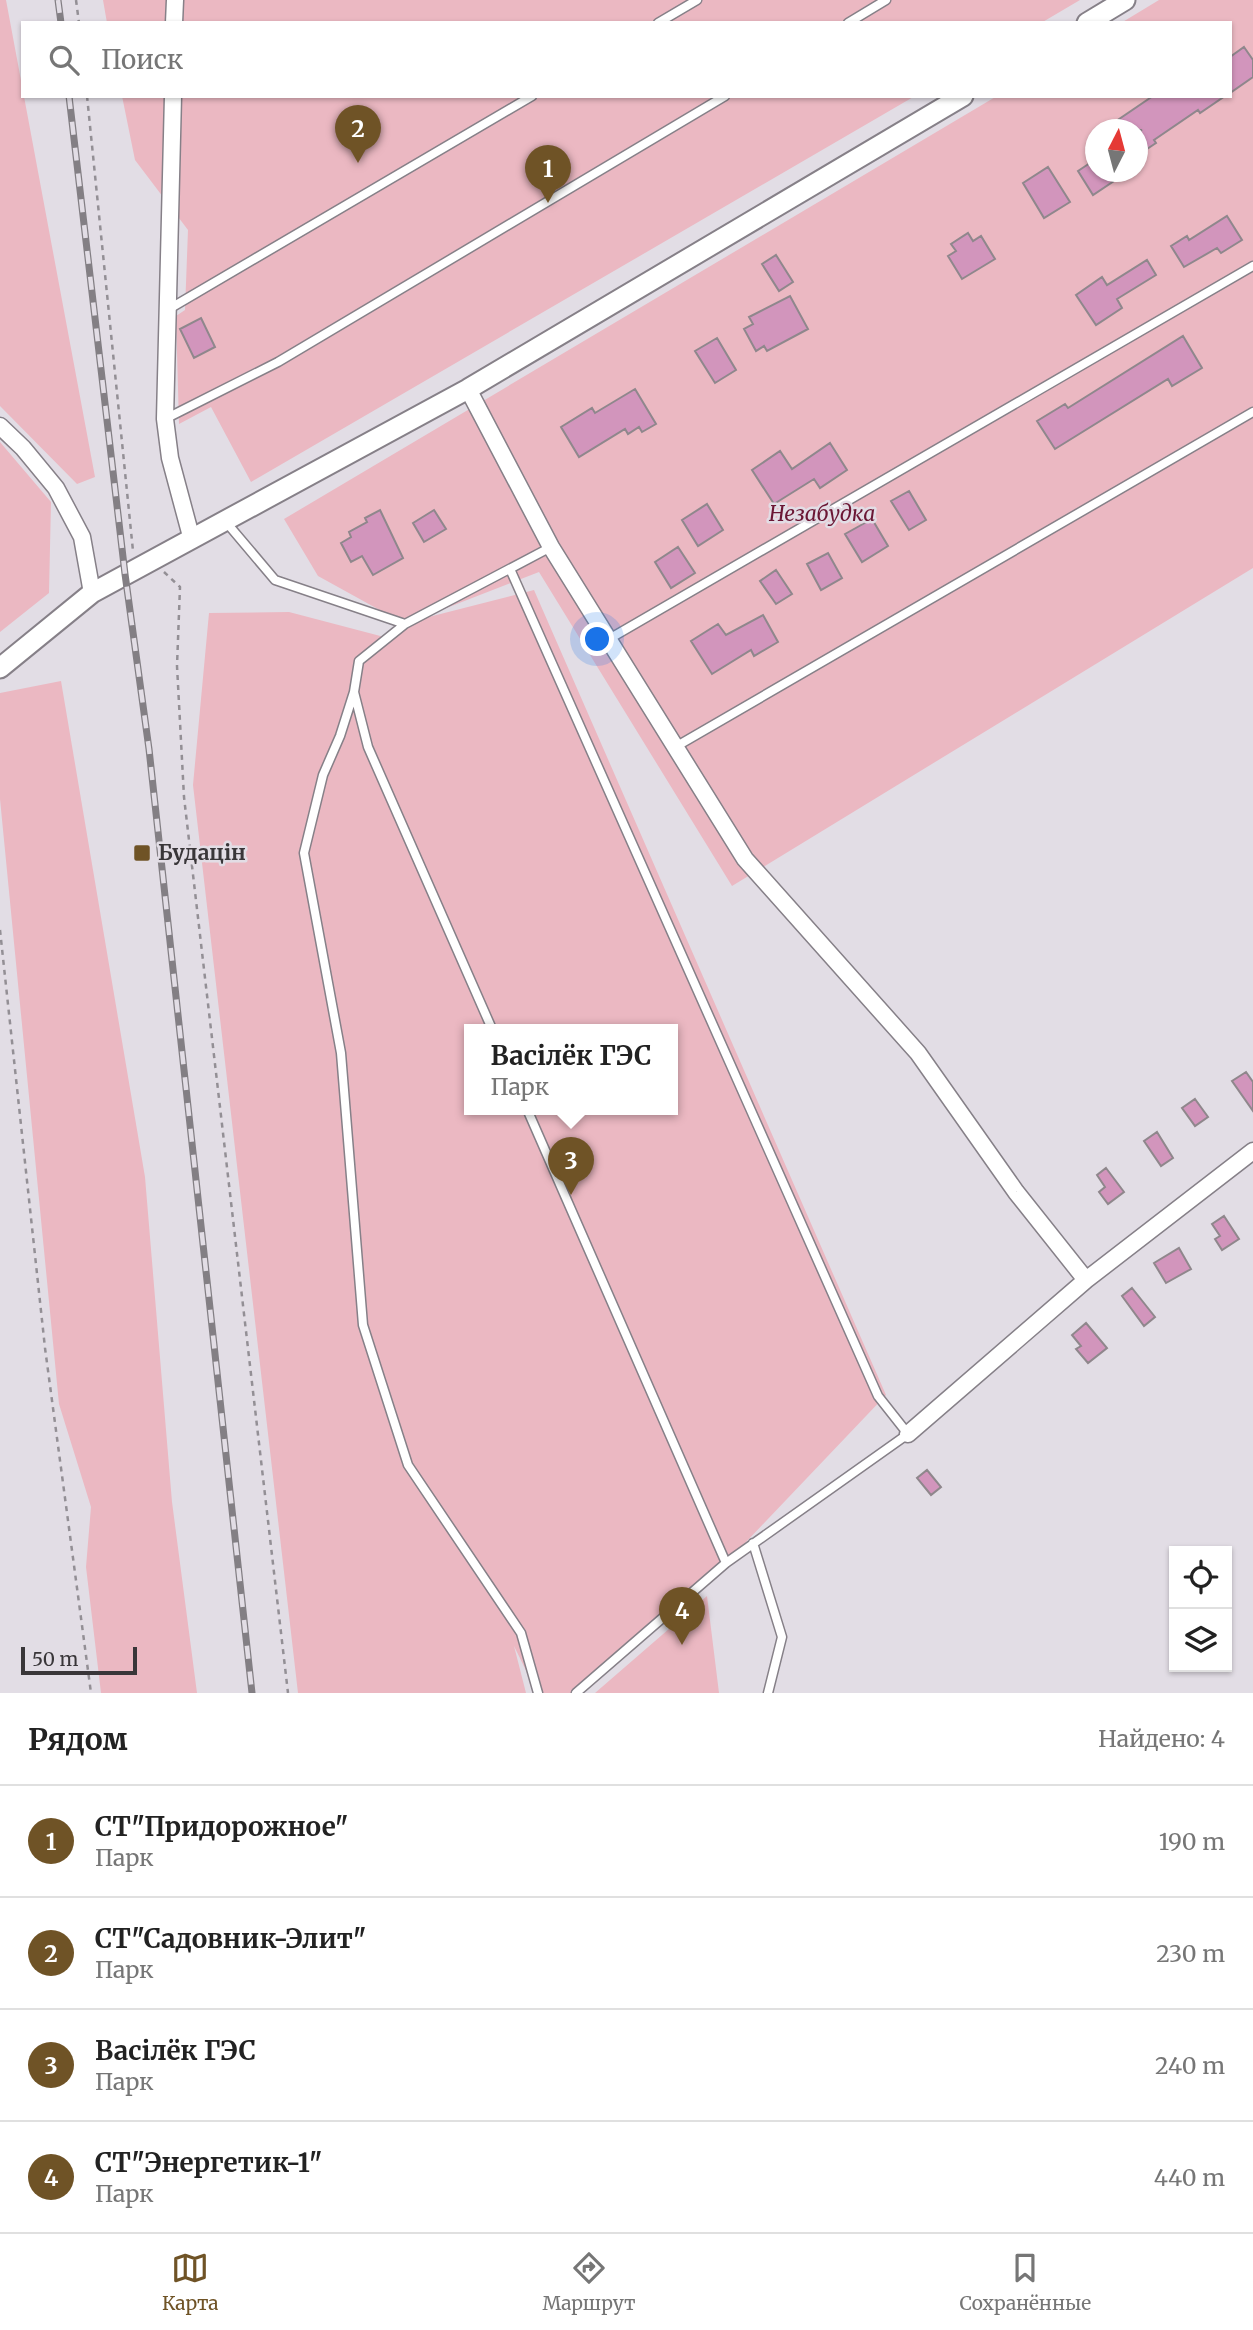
<!DOCTYPE html>
<html lang="ru">
<meta charset="utf-8">
<style>
:root{--surface:#fff;--page:#f2f2f2;--text:#222;--muted:#767676;--line:#e0e0e0;--accent:#6f5326}
body{margin:0;font-family:Merriweather,serif;background:var(--page);color:var(--text)}
.controls{position:absolute;right:21px;bottom:21px;display:grid;overflow:hidden;border-radius:0px;box-shadow:0 2px 5px #0004}
.controls button{width:63px;height:63px;display:grid;place-items:center;padding:0;border:0;border-bottom:2px solid var(--line);background:var(--surface);color:var(--text);font:35px sans-serif}
.compass{position:absolute;left:1085px;top:119px;width:63px;height:63px;border-radius:50%;background:var(--surface);box-shadow:0 2px 5px #0004;rotate:6deg}
.scale{position:absolute;left:21px;bottom:18px;width:116px;box-sizing:border-box;padding-left:7px;border:4px solid #393639;border-top:0;font-size:19px;line-height:24px;white-space:nowrap;color:#393639;-webkit-text-stroke:5px #e2dde5;paint-order:stroke}
.you{position:absolute;left:598px;top:640px;width:24px;height:24px;margin:-18px;border:5px solid #fff;border-radius:50%;background:#1a73e8;box-shadow:0 0 0 10px #1a73e833}
.badge{display:grid;place-items:center;width:46px;height:46px;border-radius:50%;background:var(--accent);color:#fff;font-size:23px;font-weight:700}
.pin{position:absolute;translate:-50% -58px;filter:drop-shadow(0 2px 4px #0008)}
.pin::after{content:'';position:absolute;top:37px;width:24px;height:21px;background:inherit;clip-path:polygon(0 0,100% 0,50% 100%)}
.popup{position:absolute;left:464px;top:1024px;width:214px;height:91px;box-sizing:border-box;display:grid;place-content:center;border-radius:0px;background:var(--surface);filter:drop-shadow(0 2px 5px #0005);font-size:23px;white-space:nowrap;color:var(--muted)}
.popup b{font-size:26px;color:var(--text)}
.popup::after{content:'';position:absolute;left:50%;top:100%;margin-left:-14px;border:14px solid transparent;border-top-color:var(--surface)}
.list{margin:0;padding:0;list-style:none}
h2{display:flex;justify-content:space-between;align-items:center;height:91px;margin:0;padding:0 28px;font-size:30px}
h2 small{font-size:23px;font-weight:400;color:var(--muted)}
.list li{display:grid;grid-template-columns:46px 1fr auto;gap:21px;align-items:center;box-sizing:border-box;height:112px;padding:0 28px;border-top:2px solid var(--line)}
.list b{display:block;font-size:26px;white-space:nowrap}
.list p{margin:0;font-size:23px;white-space:nowrap;color:var(--muted)}
.list em{font-size:23px;font-style:normal;color:var(--muted)}
.icon{flex:none;width:38px;height:38px;fill:none;stroke:currentColor;stroke-width:2;stroke-linecap:round;stroke-linejoin:round}
.map{position:relative;flex:none;width:1253px;height:1693px;overflow:hidden}
.search{position:absolute;background:var(--surface);box-shadow:0 2px 5px #0004;left:21px;right:21px;top:21px;height:77px;display:flex;align-items:center;gap:18px;box-sizing:border-box;padding:0 24px;border-radius:0px;color:var(--muted);font-size:26px}
.sheet{height:539px;background:var(--surface)}
nav{display:flex;justify-content:space-around;align-items:center;box-sizing:border-box;height:98px;border-top:2px solid var(--line);background:var(--surface);font-size:19px;color:var(--muted)}
nav a{display:grid;justify-items:center;gap:4px}
nav .on{color:var(--accent)}
.map>svg:first-child{display:block}
.green{fill:#ebb8c2;fill-rule:evenodd}
.building{fill:#d295bc;stroke:#8f878c;stroke-width:2}
.lines{fill:none;stroke-linecap:round;stroke-linejoin:round}
.service-casing{stroke:#868088;stroke-width:11}
.minor-casing{stroke:#868088;stroke-width:19}
.tertiary-casing{stroke:#868088;stroke-width:23}
.path{stroke:#938f95;stroke-width:2.5;stroke-dasharray:5 5;stroke-linecap:butt}
.service{stroke:#fff;stroke-width:8}
.minor{stroke:#fff;stroke-width:16}
.tertiary{stroke:#fff;stroke-width:19}
.rail-casing{stroke:#837f84;stroke-width:7}
.rail{stroke:#e2dde5;stroke-width:4.5;stroke-dasharray:13;stroke-linecap:butt}
.poi-dot{fill:#6f5326;stroke:#e2dde5;stroke-width:2.5}
.labels{text-anchor:middle;stroke-width:5;stroke-linejoin:round;paint-order:stroke}
.park-label{font-size:21px;font-style:italic;fill:#6b1634;stroke:#e2dde5}
.poi-label{font-size:21px;font-weight:bold;fill:#393639;stroke:#e2dde5;text-anchor:start}
</style>
<div class="map">
<svg width="1253" height="1693" viewBox="0 0 1253 1693">
<rect width="100%" height="100%" fill="#e2dde5"/>
<path class="green" d="M0,0H6L95,477L77,484L0,406Z
M103,0H1080L1041,23H107Z
M1159,0H1253V568L732,886L539,572L413,621L534,590L886,1395L726,1563L576,1693H537L514,1646L526,1693H298L193,785L209,613L289,612L388,638L405,624L318,576L284,519L997,96H1230V23H1121ZM1096,130H1138V172H1096ZM470,1029H672V1109H470Z
M122,96H915L251,482L211,407L179,424L176,316L185,310L188,230L135,160Z
M0,442L51,502L49,593L0,632Z
M61,681L145,1177L172,1502L197,1693H101L86,1567L91,1507L59,1404L0,799V693Z
M707,1596L719,1693H595Z"/>
<path class="building" d="M1244,47L1253,60V77L1230,93V57Z
M1153,96H1225L1200,113L1198,110L1154,140L1156,143L1138,155V132L1142,130H1103Z
M1096,159V172H1112L1117,179L1093,195L1078,171Z
M1048,167L1070,202L1044,218L1023,183Z
M1227,216L1242,240L1221,253L1217,248L1184,267L1171,246L1187,236L1189,240Z
M968,233L973,241L981,236L995,259L962,279L948,256L956,251L951,244Z
M776,255L793,282L779,291L762,264Z
M1147,260L1156,275L1117,299L1122,308L1096,325L1076,295L1102,277L1107,285Z
M790,296L808,329L767,351L764,346L756,351L744,329L753,324L749,317Z
M201,318L215,347L194,358L180,329Z
M1183,336L1202,368L1172,386L1168,379L1055,449L1037,421L1065,404L1068,408Z
M717,338L736,370L715,383L695,351Z
M635,389L656,424L642,432L639,427L628,434L625,429L579,457L561,427L592,408L595,413Z
M830,443L847,470L820,488L814,479L774,504L752,470L780,451L792,469Z
M909,491L926,520L909,530L891,501Z
M707,504L723,530L698,546L682,520Z
M380,510L403,558L373,575L362,556L351,562L341,543L351,537L349,532L367,522L365,518Z
M434,510L446,529L424,542L413,523Z
M872,519L888,546L862,562L845,534Z
M678,547L695,573L671,588L655,562Z
M828,553L842,578L821,590L807,564Z
M776,570L792,594L776,604L760,581Z
M763,615L778,642L754,656L751,650L712,674L691,641L718,624L726,635Z
M1246,1072L1253,1082V1111L1232,1081Z
M1195,1099L1208,1117L1195,1126L1182,1108Z
M1157,1132L1173,1158L1161,1166L1144,1141Z
M1106,1168L1124,1192L1108,1204L1099,1192L1105,1187L1097,1175Z
M1224,1216L1239,1239L1222,1250L1215,1239L1220,1236L1212,1224Z
M1179,1248L1191,1269L1166,1283L1154,1263Z
M1132,1288L1155,1317L1144,1326L1122,1296Z
M1086,1323L1107,1348L1088,1363L1076,1349L1081,1346L1072,1335Z
M927,1470L941,1487L931,1495L917,1478Z"/>
<g class="lines">
<defs>
<path id="service" d="M658,23L697,0
M848,23L886,0
M169,309L532,96
M165,419L278,362L725,96
M226,522L275,580L405,624
M510,569L878,1396L908,1434L726,1563L576,1693
M609,639L1253,266
M354,692L340,736L323,775L304,853L341,1053L363,1325L408,1465L521,1633L538,1693
M677,746L1253,412
M492,1029L368,747L354,692L359,661L405,624L551,547
M527,1109L726,1563
M753,1543L782,1637L768,1693"/>
<path id="minor" d="M174,23L175,0
M173,96L165,419L170,458L192,540
M468,389L551,547L745,859L918,1053L1016,1192L1086,1280
M0,426L23,448L56,488L82,537L92,593
M908,1434L1086,1280L1253,1151"/>
<path id="tertiary" d="M1087,23L1125,0
M0,668L92,593L468,389L963,96"/>
</defs>
<use href="#service" class="service-casing"/>
<use href="#minor" class="minor-casing"/>
<use href="#tertiary" class="tertiary-casing"/>
<path class="path" d="M76,0L79,23
M87,96L133,551
M164,572L180,587L177,666L184,797L288,1693
M0,930L45,1348L91,1693"/>
<use href="#service" class="service"/>
<use href="#minor" class="minor"/>
<use href="#tertiary" class="tertiary"/>
<defs>
<path id="rail" d="M58,0L61,23
M69,96L125,574L149,749L252,1693"/>
</defs>
<use href="#rail" class="rail-casing"/>
<use href="#rail" class="rail"/>
</g>
<rect class="poi-dot" x="133" y="844" width="18" height="18" rx="3.5"/>
<g class="labels">
<g class="park-label">
<text x="822" y="521">Незабудка</text>
</g>
<g class="poi-label">
<text x="158" y="860">Будацін</text>
</g>
</g>
</svg>
<div class="controls">
<button><svg class="icon" aria-label="locate" viewBox="0 0 24 24"><circle cx="12" cy="12" r="6"/><path d="M12 2v4M12 18v4M2 12h4M18 12h4"/></svg></button>
<button><svg class="icon" aria-label="layers" viewBox="0 0 24 24"><path d="M12 4l9 5-9 5-9-5zM3 14l9 5 9-5"/></svg></button>
</div>
<svg class="compass" viewBox="-18 -18 36 36"><path d="M0-13l5 13h-10z" fill="#e53935"/><path d="M0 13l5-13h-10z" fill="#767676"/></svg>
<div class="scale">50 m</div>
<div class="you"></div>
<div class="pin badge" style="left:548px;top:203px">1</div>
<div class="pin badge" style="left:358px;top:163px">2</div>
<div class="pin badge" style="left:571px;top:1195px">3</div>
<div class="popup"><b>Васілёк ГЭС</b>Парк</div>
<div class="pin badge" style="left:682px;top:1645px">4</div>
<div class="search"><svg class="icon" aria-label="search" viewBox="0 0 24 24"><circle cx="10" cy="10" r="6"/><path d="M15 15l6 6"/></svg>Поиск</div>
</div>
<section class="sheet">
<h2>Рядом<small>Найдено: 4</small></h2>
<ul class="list">
<li><span class="badge">1</span><div><b>СТ&quot;Придорожное&quot;</b><p>Парк</p></div><em>190 m</em></li>
<li><span class="badge">2</span><div><b>СТ&quot;Садовник-Элит&quot;</b><p>Парк</p></div><em>230 m</em></li>
<li><span class="badge">3</span><div><b>Васілёк ГЭС</b><p>Парк</p></div><em>240 m</em></li>
<li><span class="badge">4</span><div><b>СТ&quot;Энергетик-1&quot;</b><p>Парк</p></div><em>440 m</em></li>
</ul>
</section>
<nav>
<a class="on"><svg class="icon" aria-label="map" viewBox="0 0 24 24"><path d="M3 6l6-2 6 2 6-2v14l-6 2-6-2-6 2zM9 4v14M15 6v14"/></svg>Карта</a>
<a><svg class="icon" aria-label="directions" viewBox="0 0 24 24"><path d="M12 3l9 9-9 9-9-9zM9 14v-3h6M13 9l2 2-2 2"/></svg>Маршрут</a>
<a><svg class="icon" aria-label="saved" viewBox="0 0 24 24"><path d="M7 4h10v16l-5-4-5 4z"/></svg>Сохранённые</a>
</nav>
